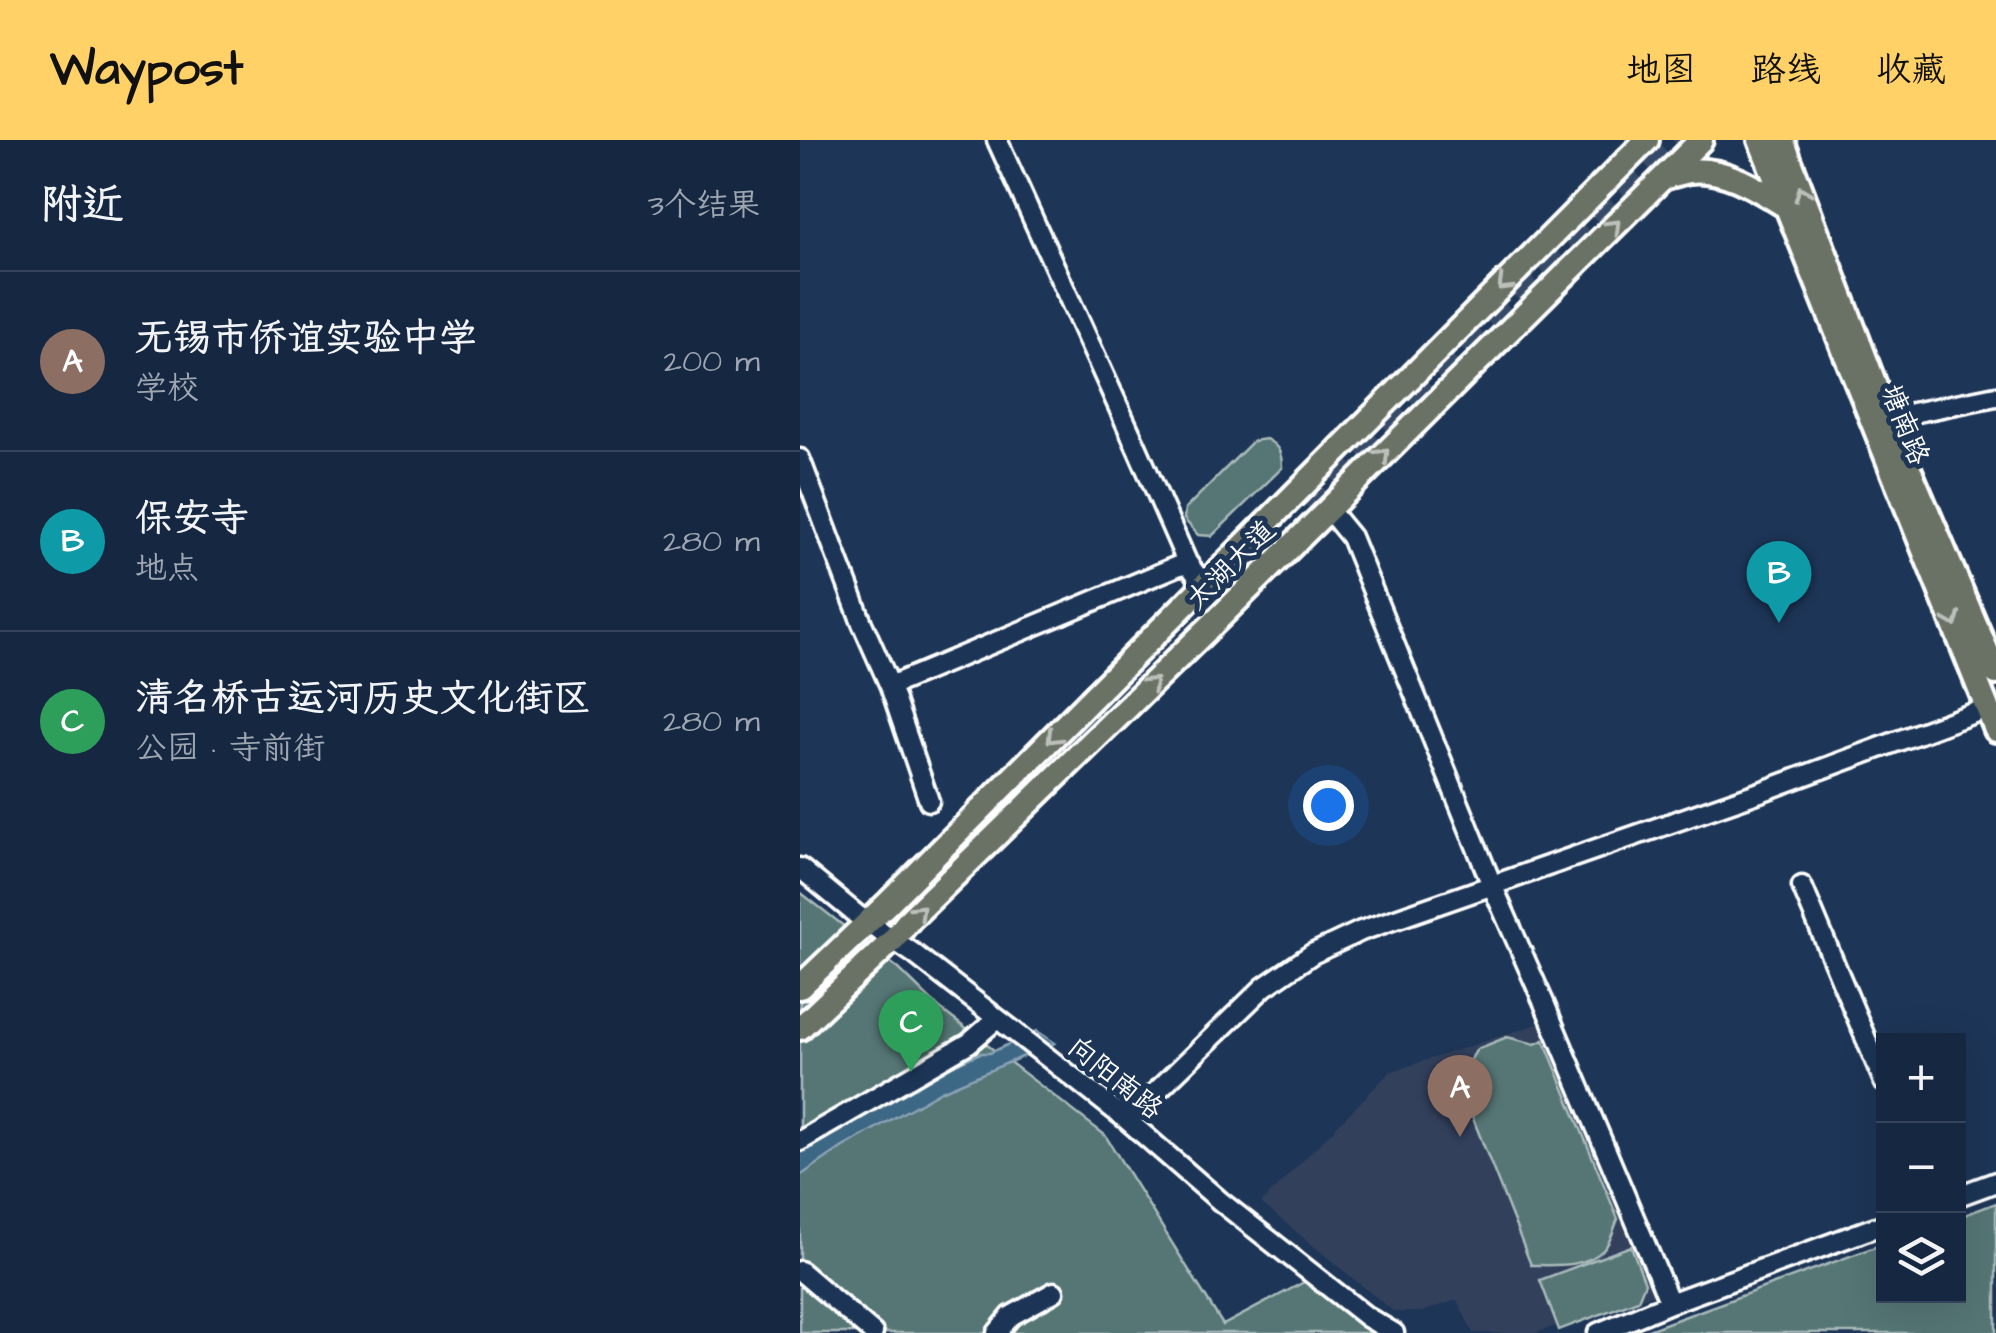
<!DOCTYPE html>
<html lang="zh">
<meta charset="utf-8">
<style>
:root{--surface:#162841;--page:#1f3048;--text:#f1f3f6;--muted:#9ea6b1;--line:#35445a;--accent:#ffd166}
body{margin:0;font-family:"Architects Daughter","LXGW WenKai TC",sans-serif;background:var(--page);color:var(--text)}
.controls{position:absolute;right:30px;bottom:30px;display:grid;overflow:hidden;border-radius:0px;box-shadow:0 10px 40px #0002}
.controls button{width:90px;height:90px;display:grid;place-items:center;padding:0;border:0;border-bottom:2px solid var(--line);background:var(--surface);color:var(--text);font:50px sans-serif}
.you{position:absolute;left:528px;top:665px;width:35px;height:35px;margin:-25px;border:8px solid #fff;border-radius:50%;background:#1a73e8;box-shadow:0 0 0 15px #1a73e833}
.badge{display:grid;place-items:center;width:65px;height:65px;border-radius:50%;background:var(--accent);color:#fff;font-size:32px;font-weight:700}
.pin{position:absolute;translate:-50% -82px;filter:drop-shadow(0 2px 5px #0008)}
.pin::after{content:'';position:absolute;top:52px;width:35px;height:30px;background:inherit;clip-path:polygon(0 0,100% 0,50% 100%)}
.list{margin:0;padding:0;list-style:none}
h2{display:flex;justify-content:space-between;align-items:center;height:130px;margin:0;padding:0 40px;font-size:42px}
h2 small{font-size:32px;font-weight:400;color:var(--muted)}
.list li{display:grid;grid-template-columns:65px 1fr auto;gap:30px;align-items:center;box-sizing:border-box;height:180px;padding:0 40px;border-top:2px solid var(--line)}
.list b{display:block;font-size:38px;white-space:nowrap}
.list p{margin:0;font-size:32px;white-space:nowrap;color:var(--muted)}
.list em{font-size:32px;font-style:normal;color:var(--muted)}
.icon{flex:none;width:55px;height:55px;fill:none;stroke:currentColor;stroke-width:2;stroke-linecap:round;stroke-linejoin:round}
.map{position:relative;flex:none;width:1196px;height:1193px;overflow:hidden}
header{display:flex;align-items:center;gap:60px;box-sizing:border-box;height:140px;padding:0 50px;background:var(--accent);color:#111}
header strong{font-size:48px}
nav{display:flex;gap:55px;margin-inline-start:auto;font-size:35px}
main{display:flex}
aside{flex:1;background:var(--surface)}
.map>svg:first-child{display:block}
.built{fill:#30415c}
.green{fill:#557675;stroke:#aababa;stroke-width:2.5}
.water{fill:#3e6885;stroke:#8ba4b6;stroke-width:2.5}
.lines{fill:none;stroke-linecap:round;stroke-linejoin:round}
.highway-tunnel{stroke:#344968;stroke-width:25;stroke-dasharray:25 12;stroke-linecap:butt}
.minor-casing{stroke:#fff;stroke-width:25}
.major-casing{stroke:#fff;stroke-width:30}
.minor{stroke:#1d3557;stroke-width:18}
.major{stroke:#6a7266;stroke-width:22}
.oneway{stroke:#bcc0ba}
.labels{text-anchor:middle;stroke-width:10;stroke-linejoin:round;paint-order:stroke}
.street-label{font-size:28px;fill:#fff;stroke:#1d3557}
</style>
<header>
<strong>Waypost</strong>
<nav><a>地图</a><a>路线</a><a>收藏</a></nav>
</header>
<main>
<aside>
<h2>附近<small>3个结果</small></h2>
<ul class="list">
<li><span class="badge" style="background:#8d6e63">A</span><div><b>无锡市侨谊实验中学</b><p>学校</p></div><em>200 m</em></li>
<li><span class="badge" style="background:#0f9aa8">B</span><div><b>保安寺</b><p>地点</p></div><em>280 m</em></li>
<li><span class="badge" style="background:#2e9e5b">C</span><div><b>清名桥古运河历史文化街区</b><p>公园 · 寺前街</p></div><em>280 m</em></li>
</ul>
</aside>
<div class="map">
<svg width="1196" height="1193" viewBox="0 0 1196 1193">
<rect width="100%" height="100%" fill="#1d3557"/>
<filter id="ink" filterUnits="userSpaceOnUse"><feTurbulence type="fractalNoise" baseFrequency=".01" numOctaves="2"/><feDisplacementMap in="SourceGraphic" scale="20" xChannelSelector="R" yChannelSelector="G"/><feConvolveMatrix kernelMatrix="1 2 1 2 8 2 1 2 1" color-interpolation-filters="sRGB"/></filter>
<g filter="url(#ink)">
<path class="built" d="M747,881L857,1153L735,1193H673L657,1160L622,1172H594L461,1063L590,932Z"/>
<path class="green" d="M466,299C479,306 482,313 482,328L412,396L398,395L384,379L385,369L453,301Z
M0,752L99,829L139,868L305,995L423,1185L508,1140L577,1193H0Z
M707,897L735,904L744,900L818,1079C814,1088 811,1102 804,1109C786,1128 755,1125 731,1125L655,933L665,929L677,909Z
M1196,1063V1193H840L1083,1104L1084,1156H1158L1159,1077Z
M831,1106L845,1143L838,1160L759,1190L740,1140Z"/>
<path class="water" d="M237,891L255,903L141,951L43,1007L0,1036V1011L91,956L138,932L180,913H190Z"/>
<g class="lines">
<path class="highway-tunnel" d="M511,371L753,126L884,0"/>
<defs>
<path id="minor" d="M197,0L338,310L387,422L404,445
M1078,280L1196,256
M0,319L62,483L90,546L129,661
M528,369L551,397L692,745L744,863L870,1163
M90,546L387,422
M0,728L57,775L113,813L247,917L327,980L420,1061L567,1177L594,1193
M1002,746L1084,942
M327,980L464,847L512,814L561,791L963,651L1187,568
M0,1001L169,903L197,879
M1158,1056L1196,1042
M0,1131L73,1193
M197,1193L211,1176L254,1152
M798,1193L870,1163L1084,1084"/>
<path id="major" d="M960,0L1196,590
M982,0L1087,277L1196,533
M866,37C873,35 882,32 890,31C925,27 959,50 987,67
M0,847L88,763L847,0
M0,888L93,800L110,779L419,478L901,0"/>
</defs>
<use href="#minor" class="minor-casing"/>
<use href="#major" class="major-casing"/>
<use href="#minor" class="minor"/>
<use href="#major" class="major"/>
</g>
<defs><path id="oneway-chevron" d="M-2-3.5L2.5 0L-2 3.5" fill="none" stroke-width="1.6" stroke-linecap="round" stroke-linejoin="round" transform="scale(2.5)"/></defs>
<g class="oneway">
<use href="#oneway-chevron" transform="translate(1002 53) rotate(-111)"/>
<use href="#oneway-chevron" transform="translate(814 86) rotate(-45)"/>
<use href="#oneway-chevron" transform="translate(704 144) rotate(135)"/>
<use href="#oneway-chevron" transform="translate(583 315) rotate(-45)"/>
<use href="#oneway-chevron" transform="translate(1153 480) rotate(68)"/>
<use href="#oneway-chevron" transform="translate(352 543) rotate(-44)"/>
<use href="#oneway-chevron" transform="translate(253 597) rotate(135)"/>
<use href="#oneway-chevron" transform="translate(119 771) rotate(-45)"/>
</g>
</g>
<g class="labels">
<g class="street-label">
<text transform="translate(1106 284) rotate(68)" y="10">塘南路</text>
<text transform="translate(430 424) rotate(-45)" y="10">太湖大道</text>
<text transform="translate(316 937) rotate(39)" y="10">向阳南路</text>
</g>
</g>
</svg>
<div class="controls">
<button>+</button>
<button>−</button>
<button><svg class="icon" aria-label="layers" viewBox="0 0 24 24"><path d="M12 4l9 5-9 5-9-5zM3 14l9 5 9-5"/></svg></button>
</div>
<div class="you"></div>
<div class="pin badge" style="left:660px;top:997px;background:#8d6e63">A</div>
<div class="pin badge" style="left:979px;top:483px;background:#0f9aa8">B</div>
<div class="pin badge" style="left:111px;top:932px;background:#2e9e5b">C</div>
</div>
</main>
